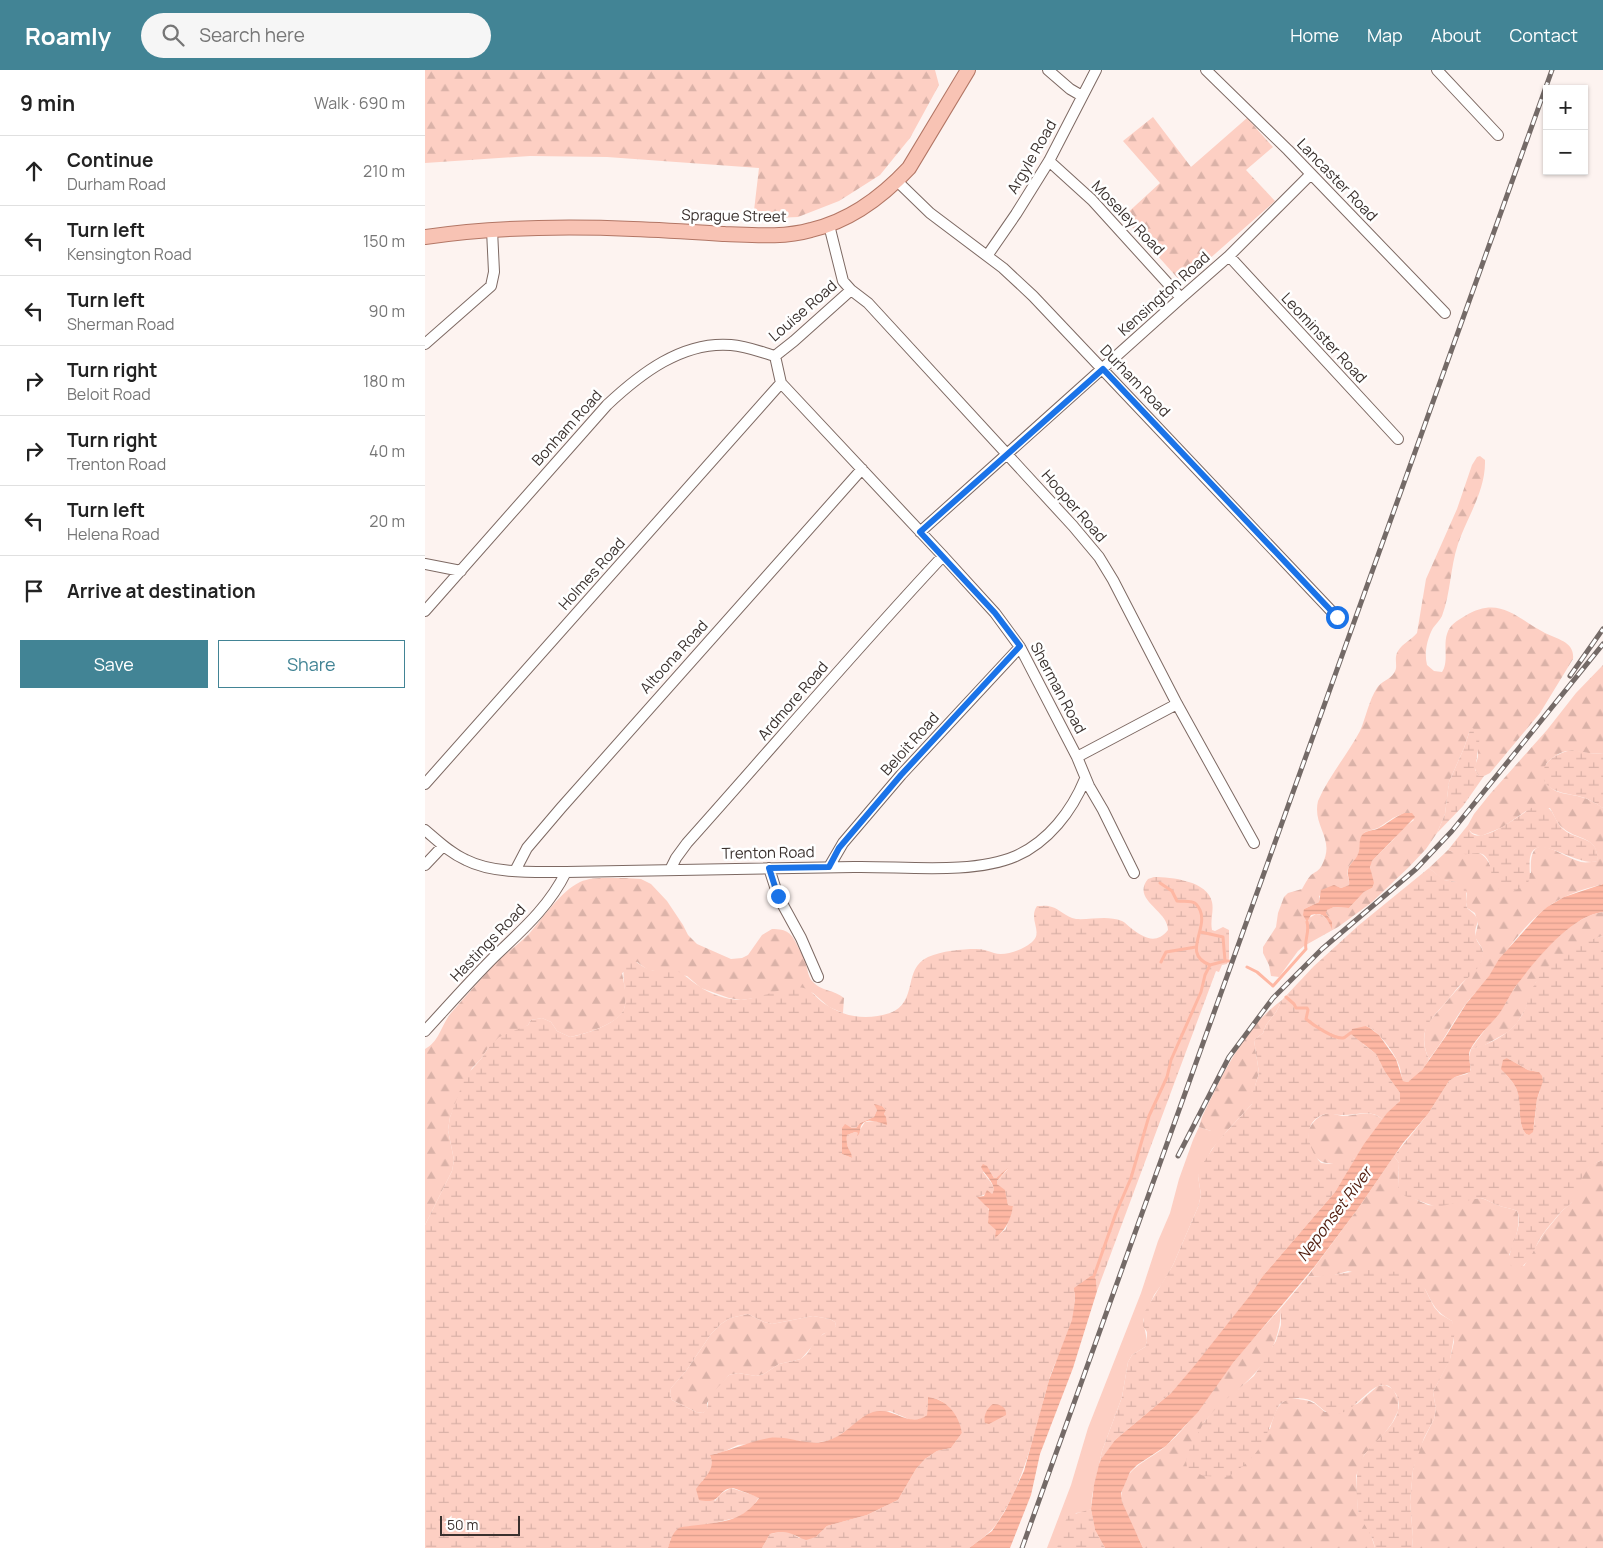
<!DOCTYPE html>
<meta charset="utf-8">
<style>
:root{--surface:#fff;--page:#f6f6f6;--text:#222;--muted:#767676;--line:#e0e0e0;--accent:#428495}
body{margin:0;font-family:Manrope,sans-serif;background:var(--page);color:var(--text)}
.controls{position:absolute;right:15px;top:15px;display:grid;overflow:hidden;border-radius:0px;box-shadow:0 1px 4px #0004}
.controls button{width:45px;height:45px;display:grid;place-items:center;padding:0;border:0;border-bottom:1px solid var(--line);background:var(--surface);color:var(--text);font:25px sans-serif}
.scale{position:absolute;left:15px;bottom:12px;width:80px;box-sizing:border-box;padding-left:5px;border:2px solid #3a312e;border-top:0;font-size:14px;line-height:18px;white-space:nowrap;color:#3a312e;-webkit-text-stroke:4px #fff;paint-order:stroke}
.stop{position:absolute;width:15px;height:15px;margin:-11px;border:4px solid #1a73e8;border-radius:50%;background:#fff}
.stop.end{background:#1a73e8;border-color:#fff;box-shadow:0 1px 5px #0008}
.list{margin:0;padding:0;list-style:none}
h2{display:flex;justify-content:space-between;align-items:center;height:65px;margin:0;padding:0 20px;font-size:21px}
h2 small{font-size:16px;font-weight:400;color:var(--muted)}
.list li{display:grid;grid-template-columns:32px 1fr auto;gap:15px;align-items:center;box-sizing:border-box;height:70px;padding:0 20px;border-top:1px solid var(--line)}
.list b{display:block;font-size:19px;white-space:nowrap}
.list p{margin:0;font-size:16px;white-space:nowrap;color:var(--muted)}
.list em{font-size:16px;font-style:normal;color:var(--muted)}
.actions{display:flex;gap:10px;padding:15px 20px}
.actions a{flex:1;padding:11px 0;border:1px solid var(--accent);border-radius:0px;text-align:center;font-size:18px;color:var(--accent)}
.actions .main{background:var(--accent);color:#fff}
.icon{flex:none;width:28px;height:28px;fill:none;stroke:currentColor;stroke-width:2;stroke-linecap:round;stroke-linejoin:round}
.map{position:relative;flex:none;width:1178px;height:1478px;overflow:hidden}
header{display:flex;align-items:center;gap:30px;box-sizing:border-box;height:70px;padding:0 25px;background:var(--accent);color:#fff}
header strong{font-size:24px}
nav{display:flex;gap:28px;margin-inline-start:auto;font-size:18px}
.search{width:350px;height:45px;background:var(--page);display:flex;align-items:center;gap:12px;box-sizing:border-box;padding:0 18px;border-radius:28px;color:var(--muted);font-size:19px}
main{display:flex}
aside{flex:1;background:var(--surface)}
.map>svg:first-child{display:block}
.green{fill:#fdcfc3}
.forest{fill:url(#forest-firs);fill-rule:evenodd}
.wetland{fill:url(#wetland-marsh);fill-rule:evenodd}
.water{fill:url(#water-rules)}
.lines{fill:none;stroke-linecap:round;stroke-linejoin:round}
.stream{stroke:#feb7a3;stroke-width:3}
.minor-casing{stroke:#7d6963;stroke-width:12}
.major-casing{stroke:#b27665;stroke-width:16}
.minor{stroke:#fff;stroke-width:10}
.major{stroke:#f8c3b4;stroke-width:14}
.rail-casing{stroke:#746a67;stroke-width:5}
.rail{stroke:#fff;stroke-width:3;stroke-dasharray:9;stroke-linecap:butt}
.route{stroke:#1a73e8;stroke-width:6}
.labels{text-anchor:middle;stroke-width:5;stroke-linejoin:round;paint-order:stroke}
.street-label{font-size:15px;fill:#3a312e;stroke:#fff}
.water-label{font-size:16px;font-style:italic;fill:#4e1a0b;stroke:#fff}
</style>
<header>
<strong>Roamly</strong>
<div class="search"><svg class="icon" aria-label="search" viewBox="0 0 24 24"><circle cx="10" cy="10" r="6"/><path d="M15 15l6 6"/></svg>Search here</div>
<nav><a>Home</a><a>Map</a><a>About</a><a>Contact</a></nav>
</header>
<main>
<aside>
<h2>9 min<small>Walk · 690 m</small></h2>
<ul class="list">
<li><svg class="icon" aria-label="ahead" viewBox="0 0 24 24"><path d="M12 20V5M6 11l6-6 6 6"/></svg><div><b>Continue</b><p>Durham Road</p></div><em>210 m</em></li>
<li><svg class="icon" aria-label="left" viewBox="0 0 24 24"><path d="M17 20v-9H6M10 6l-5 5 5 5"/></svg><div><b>Turn left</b><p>Kensington Road</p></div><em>150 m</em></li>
<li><svg class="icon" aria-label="left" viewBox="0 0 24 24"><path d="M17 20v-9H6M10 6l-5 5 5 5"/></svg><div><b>Turn left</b><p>Sherman Road</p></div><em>90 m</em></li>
<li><svg class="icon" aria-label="right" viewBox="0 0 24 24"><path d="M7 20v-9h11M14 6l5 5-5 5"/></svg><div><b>Turn right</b><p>Beloit Road</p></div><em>180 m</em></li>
<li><svg class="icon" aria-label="right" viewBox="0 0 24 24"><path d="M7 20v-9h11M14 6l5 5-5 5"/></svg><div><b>Turn right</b><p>Trenton Road</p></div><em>40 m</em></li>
<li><svg class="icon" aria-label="left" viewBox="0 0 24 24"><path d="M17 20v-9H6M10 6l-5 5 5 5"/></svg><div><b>Turn left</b><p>Helena Road</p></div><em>20 m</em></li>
<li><svg class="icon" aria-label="arrive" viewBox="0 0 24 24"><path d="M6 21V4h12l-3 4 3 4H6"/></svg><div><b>Arrive at destination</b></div></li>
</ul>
<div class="actions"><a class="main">Save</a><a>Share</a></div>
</aside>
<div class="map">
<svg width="1178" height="1478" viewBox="0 0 1178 1478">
<defs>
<pattern id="forest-firs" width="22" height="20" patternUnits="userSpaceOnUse" patternTransform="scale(1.25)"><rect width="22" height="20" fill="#fdcfc3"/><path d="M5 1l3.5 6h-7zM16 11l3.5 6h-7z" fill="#dab2a8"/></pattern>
<pattern id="wetland-marsh" width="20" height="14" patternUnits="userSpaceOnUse" patternTransform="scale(1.25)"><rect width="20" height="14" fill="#fdcfc3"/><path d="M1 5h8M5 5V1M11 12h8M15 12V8" fill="none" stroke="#dab2a8"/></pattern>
<pattern id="water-rules" width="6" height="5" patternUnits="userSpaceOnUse" patternTransform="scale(1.25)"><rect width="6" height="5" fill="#feb7a3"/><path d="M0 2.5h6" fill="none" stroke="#da9e8d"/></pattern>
</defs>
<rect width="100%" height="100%" fill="#fdf3f0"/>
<path class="green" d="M774,1057L786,1061H802L787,1079L773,1106L776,1125L773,1137L748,1195L737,1214L729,1225L718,1250L722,1271L720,1277L707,1285L703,1292L697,1327L677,1381L667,1426L666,1439L660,1442L651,1443L632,1478H622L646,1415L663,1358L716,1223L733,1171L745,1143L754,1109L768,1070Z"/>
<path class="forest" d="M0,0H510L514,15L485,68L455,105L414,131L373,147L328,149L334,98L182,87L105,86L0,93Z
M728,47L766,97L822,48L848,77L821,100L850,131L757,213L698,147L735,113L698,71Z
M1055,386L1060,390C1061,421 1042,447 1033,474C1025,498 1026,522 1017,546C1015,550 1011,554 1008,558C1002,569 999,583 1002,595L1009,601L1017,602C1024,592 1018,576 1022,564C1025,554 1032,551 1040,546C1075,525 1091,548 1120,563C1132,569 1150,572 1148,589L1115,643L1065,703L1059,706H1054C1045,695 1054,693 1053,683C1053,676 1047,667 1045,660L1039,678L1024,712L1020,744L1012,763L1001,779L984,797L946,833L913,857L879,876L873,881L854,907L846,906L844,895L838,883V877L851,857L853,843L859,827L863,823L877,819C880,814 882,809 886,805C890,802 894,801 897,795C911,768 887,757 893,731C904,706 922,685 935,661C941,647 944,630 952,618C956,611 965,610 969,603C974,597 968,589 973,581C978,573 986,570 992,563L1001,509L1032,439L1047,395L1052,387ZM979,743H983L989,750L978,758L968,770L947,791L945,794L947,818L939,822L924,838L909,837L901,840V843L905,849L907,858C902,850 901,845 891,844L884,848L879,839L894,832V826L911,816L916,818L924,815C925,810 921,805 923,799C924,794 930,790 933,785C937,777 933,771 940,762L953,758L968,748Z
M1178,595V683C1153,687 1144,670 1121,694L1120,712C1130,725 1142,723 1156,727C1164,729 1171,733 1178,738V814C1159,819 1138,825 1121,838C1101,853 1079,883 1065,905C1058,916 1048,924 1040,935C1027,953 1018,972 1004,989C998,977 998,966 1002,954L1056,892L1058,883L1057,878L1050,867L1053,854L1050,843L1042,838L1041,832L1042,823L1031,812L1018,810L1004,798L1023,780C1043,788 1054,772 1066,797L1106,803C1103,756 1132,785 1156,792C1161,793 1167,792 1172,791C1174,766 1153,771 1138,758C1132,754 1129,745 1125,738L1101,741L1078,757L1056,766L1047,763L1043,759V755L1049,744L1065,724L1122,660L1151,623Z
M200,808L216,809L226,814L242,831L258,855L263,865L272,874L306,889L317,888L323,885L337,865L347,859C362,859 367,863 373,877C375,881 379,886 380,891C383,898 382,906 388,912C396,921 410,920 419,928L418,943L404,937L388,923L369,918L337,927L316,930L304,928L276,918L262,906L223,900L212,892L197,903C199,914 203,928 199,939C194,954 160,964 145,967L132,961L126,952L117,948L106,950L103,955L63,978L56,989L47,998L25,1047L23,1060L29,1090L27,1101L0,1155V979C15,971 16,955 26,943C42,925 58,906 75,889C85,880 95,873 104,864C117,849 136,821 155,812C168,806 186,808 200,808Z
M1178,842V866L1174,867L1111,912L1100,940L1092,953L1083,962L1058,976L1046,979C1054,967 1063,956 1072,945C1080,935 1086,923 1093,913C1110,889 1148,845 1178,842Z
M857,930L851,942L841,955L838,963L829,970L834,1003L830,1016L828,1031L827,1034L802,1061H786L774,1057L777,1047C797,1006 819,957 857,930Z
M904,1043C908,1044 913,1045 917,1046C930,1046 947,1038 958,1050L931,1088C902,1099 884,1095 883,1061C888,1051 894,1045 904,1043Z
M969,1086L974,1093L973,1116C982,1125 991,1130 1003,1135C1011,1137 1044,1129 1055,1128C1062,1129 1068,1134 1075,1136C1081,1138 1086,1138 1092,1141C1097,1151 1089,1175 1084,1185L1099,1196L1119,1163L1137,1141L1146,1133L1158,1103L1167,1094L1178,1090V1478H987L988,1467L985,1432L988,1400L993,1381L1009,1349L1011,1339L1008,1322L1025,1289L1029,1272L1027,1251C1010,1241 1009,1236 1000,1219L923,1201L906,1206H883L932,1140Z
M856,1238C855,1296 814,1315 779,1352L845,1359C850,1343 853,1326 873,1329C888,1331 890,1333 900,1342L932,1334L953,1316L960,1315L968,1319L973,1329V1341L967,1353L959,1364L939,1385L931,1406L933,1441L945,1462L950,1478H718C712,1461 693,1441 697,1421C701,1396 724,1391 741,1376C768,1352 786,1321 808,1293C823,1274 839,1256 856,1238Z
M323,1244L339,1252L347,1254L388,1246L405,1249L410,1252L411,1256L406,1261L398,1264L376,1289L354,1294L339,1304L331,1306L313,1303L304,1305L282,1333V1340L278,1343L271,1342L247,1330L245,1325L246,1318L261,1301L286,1264L296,1254L305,1248Z"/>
<path class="wetland" d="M1047,658L1053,661L1055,666L1050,700L1054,706H1059L1038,736L1012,763L1020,744L1024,712L1039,678L1045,660Z
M1147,680L1170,684L1178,683V738C1170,733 1163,728 1153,726C1139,723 1113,721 1119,699C1122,688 1137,682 1147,680Z
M1119,735C1129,740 1129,749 1136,757C1149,772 1175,764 1172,791C1154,798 1114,764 1106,784C1103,792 1106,802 1104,811C1094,821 1076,830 1069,812C1065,804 1067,793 1060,786C1054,780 1046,785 1038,784C1032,784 1028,782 1023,780L1043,755C1046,785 1098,742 1108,737C1112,736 1115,736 1119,735Z
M1004,798L1019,810L1037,813L1041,816C1042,824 1040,831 1042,838C1062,854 1047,851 1051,868C1052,873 1057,876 1058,882C1059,896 1046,905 1037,913C1031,919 1027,925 1022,931C1005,950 991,962 1004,989C999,999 992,1007 983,1012L978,1011C976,1006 976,1000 974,995C970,983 953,960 941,956L938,974L951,984L960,1002L975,1023V1031L958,1050C947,1038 929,1046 916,1045C910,1045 905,1043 900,1044C876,1051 882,1079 896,1093L904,1094L931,1088L910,1122L837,1207L826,1224L777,1288L746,1323L690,1370L674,1394L677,1381L697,1327L703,1292L707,1285L720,1277L722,1271V1262L718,1256L719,1243L748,1195L773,1137L776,1125L773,1106L775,1098L792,1072L827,1034L828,1022L834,1003L829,970L838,963L841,955L851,942L857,930L889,896L934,855Z
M729,807C746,807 783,811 787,832C789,841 785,850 787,860L790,861L798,857L804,860V888L802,894L797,895L794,902L791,901L672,1221L671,1210C660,1211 654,1213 649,1223C655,1253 632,1283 624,1310C610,1359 601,1409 572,1453C565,1464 554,1470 544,1478H337L345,1464L355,1462H364L374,1468L391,1467L402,1456L442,1445L473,1430L491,1399L500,1389L512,1381L526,1378L537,1363C531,1346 524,1329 503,1327L502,1345L497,1349L486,1350L465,1341L436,1349L428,1356L407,1370L383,1374L369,1370L313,1375L298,1382L285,1385C289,1397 286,1404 277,1411L290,1431L297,1423L306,1418L334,1427L327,1438L314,1447L289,1453L246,1468L243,1478H0V1155L27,1101L29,1090L23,1060L25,1047L40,1007L56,989L63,978L74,967L103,955L106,950L117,948L126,952L132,961L145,967C161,964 198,953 200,935C201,921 197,907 199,893L207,890C213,892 217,897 223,899C232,903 242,899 249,900C259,903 265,911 274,916C284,924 303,930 316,930C334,929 365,914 379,918C387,921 391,927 397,932C418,947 440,951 465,943C494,932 477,899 503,887C517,881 536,879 551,879C558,879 563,881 569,883C580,887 600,879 608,871C618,862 603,849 612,836C617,836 622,835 627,837C635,839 640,847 651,849C666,850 682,845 697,851C700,852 703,856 706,858C719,868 731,875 743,860C743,840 706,830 723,809ZM450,1035L457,1036L461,1040L459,1044L461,1050L457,1053L450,1051L440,1052L433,1063L430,1062L422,1065L421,1072L427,1088L417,1084C419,1073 415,1065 420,1055L427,1058H431L435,1053L449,1047L452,1040ZM583,1099L572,1111V1114C582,1124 580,1121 583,1135L588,1136L581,1159L571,1167V1159L563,1150C568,1140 560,1134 553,1127L561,1124H567C572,1116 563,1110 558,1102L565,1101L569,1108H571ZM323,1244L339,1252L347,1254L388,1246L405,1249L410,1252L411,1256L391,1269L382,1284L376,1289L354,1294L339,1304L331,1306L313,1303L304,1305L284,1327L282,1339L278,1343L271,1342L247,1330L245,1325L246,1318L261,1301L286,1264L296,1254L305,1248Z
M1178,866V1090C1152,1099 1159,1113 1147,1132C1145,1135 1141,1137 1138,1140C1131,1147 1124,1156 1118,1164C1109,1176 1106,1196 1090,1199L1084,1194C1082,1179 1100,1156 1092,1141C1086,1138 1081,1138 1075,1136C1067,1134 1063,1129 1055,1128L1012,1137L980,1126L975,1122L973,1116L974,1093L969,1086L1003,1044L1024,1011L1030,1007L1042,1004L1046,1000L1044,987L1046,979C1069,973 1090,962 1100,939C1104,930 1106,919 1112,910C1123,892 1157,871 1178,866ZM1082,988L1103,1000L1114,1002L1115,1021L1112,1029L1109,1056L1104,1065L1101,1064C1091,1051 1098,1032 1091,1018C1088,1011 1081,1006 1077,999Z
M943,1200L964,1201L985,1205L1000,1219L1009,1237L1015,1244L1027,1251L1030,1261L1025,1290L1008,1322L1011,1339L1009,1349L999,1368L988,1400L985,1432L988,1467L987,1478H950C948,1465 939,1456 934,1444C932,1439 931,1412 932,1406C932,1399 935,1390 940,1384C952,1368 983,1348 971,1324C968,1320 965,1315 960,1315C945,1313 930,1342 912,1344C901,1345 897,1338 889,1332C880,1326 862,1327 854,1335C838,1371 839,1383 803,1407L778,1406L762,1397L761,1391L763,1382L779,1352L793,1336L829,1306L851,1271L856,1255V1238L883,1206C903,1208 923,1201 943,1200Z
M666,1439L670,1460L680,1478H632L639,1454L643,1446Z"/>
<path class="water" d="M979,743H987L990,747L947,791L945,797L949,813L947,818L939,822L924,838L909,837L902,840L901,843L907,852V859C902,849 899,841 886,845L882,852L878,845L879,839L894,832L896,820L909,815L916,818L924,815C925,810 922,806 923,800C924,793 931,790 933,784C936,778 933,771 937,765C941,760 946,761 952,759C961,755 969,747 979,743Z
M1178,814V842C1148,845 1112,888 1094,912C1086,922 1081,934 1074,944C1064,956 1052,967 1045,980C1042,988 1047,995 1045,1002L1030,1007L1024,1011L1003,1044L978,1073L932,1140L890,1196L808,1293L773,1342L741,1376L712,1395L705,1402L696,1423L697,1432L718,1478H680L670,1460L666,1439L669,1415L674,1394L677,1388L690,1370L746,1323L770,1295L826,1224L837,1207L910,1122L939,1074L962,1043L975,1031V1023L960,1002L951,984L926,964L927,959L941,956L945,958L954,965L971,989L978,1011L983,1012L997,1000L1021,966L1041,934L1064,906L1074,889L1114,844L1122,837L1139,827Z
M1082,988L1103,1000L1114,1002L1117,1006L1118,1011L1112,1029L1108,1062L1104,1065L1101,1064C1091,1051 1098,1033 1091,1018C1088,1011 1081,1005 1076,999L1078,990Z
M449,1034L457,1036L461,1040L459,1044L461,1047L462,1055C455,1053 441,1046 436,1056C435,1059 435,1062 434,1064L432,1066L433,1063L430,1062L422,1065C420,1079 427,1080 427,1088L417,1084V1058L420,1054L427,1058H431L435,1053L449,1047L452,1040Z
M558,1094L562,1096L569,1108H571L583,1098L572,1111V1114L580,1120L583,1135L588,1136C586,1149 581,1160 570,1168L571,1160L563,1153L564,1139L552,1127L559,1126L562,1120L567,1124C573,1115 560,1106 556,1097Z
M666,1206H669L671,1210L672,1221L648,1298L615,1384L606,1425L585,1478H544L567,1461L580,1441L599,1401L624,1310L647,1250L650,1231L649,1218Z
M503,1327C522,1329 534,1345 537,1363L526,1378L512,1381L500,1389L491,1399L473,1430L442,1445L402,1456L391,1467L381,1470C364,1464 365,1459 345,1464L337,1478H243C245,1471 247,1463 254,1458C259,1456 268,1456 273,1455C299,1452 319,1450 334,1428C330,1426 310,1418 307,1418C291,1420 298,1435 274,1430L271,1419C279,1407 291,1401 285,1385C305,1381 323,1372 344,1368C367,1365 383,1379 407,1369C422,1363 433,1347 448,1342C469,1336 484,1359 502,1345Z
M568,1334C575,1334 582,1337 581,1345L564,1354L560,1353C558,1346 562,1338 568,1334Z"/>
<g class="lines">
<path class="stream" d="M735,813L747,821L752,831C758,832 767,830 771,834C790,854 753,883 785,895L800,891
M776,862L798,867L800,891H804
M736,892L741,882L771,877
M822,897L832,902L848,916
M848,916L881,879C879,870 885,862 882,852
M861,927L869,934L871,938H882L883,940L881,949C888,955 909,969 918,968C922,967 923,963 928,962
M669,1206L691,1143L706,1108L724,1046L742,1007L746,990L776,922L780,905L785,895"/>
<defs>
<path id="minor" d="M623,0L645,19L657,26
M781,0L863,80L1020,243
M1012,0L1073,65
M624,91L667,130L756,228
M472,111L505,143L578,198L608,226L912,547
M404,155L418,211L426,220L443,233L648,456L674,487L688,510L752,634L829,773
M562,186L591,144L624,91L671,0
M804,186L973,369
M0,274L66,216L69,202L67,160
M350,286L356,313L518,486L570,543L595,577L652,687L664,716L678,740L709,803
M350,286L369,271L426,220
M495,462L756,228L804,186L886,104
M0,494L36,501
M0,541L182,335C215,304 257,271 306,275C321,276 336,282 350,286
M652,687L752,634
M0,714L356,313
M0,760C13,771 25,783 41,790C68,804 110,802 141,802C237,800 333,798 429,797C478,796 547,805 591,786C623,772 647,741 660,709
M0,795L18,776
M404,797L418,773L476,705L595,577
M344,798L353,826L376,868L393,907
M245,800L251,788L262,773C347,678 430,580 518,486
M90,801L102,778L136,738L437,399
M0,961C23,936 45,911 69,887C96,861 124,837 141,802"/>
<path id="major" d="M0,167C69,157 139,156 208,159C239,160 269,162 300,164C328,165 358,168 386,160C425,151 457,127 484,98L543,0"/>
</defs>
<use href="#minor" class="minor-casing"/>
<use href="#major" class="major-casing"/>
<use href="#minor" class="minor"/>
<use href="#major" class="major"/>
<defs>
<path id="rail" d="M1145,606L1178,559
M753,1086L804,987L848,928L897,879L991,799L1027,761L1178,574
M597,1478L1127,0"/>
</defs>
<use href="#rail" class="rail-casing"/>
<use href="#rail" class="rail"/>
</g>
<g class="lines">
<path class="route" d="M353,826L344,798L404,797L414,778L476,705L595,576L570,543L495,462L678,299L912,547"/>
</g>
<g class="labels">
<g class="street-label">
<text transform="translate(607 87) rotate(-60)" y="5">Argyle Road</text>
<text transform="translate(912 110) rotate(46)" y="5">Lancaster Road</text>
<text transform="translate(309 146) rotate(1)" y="5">Sprague Street</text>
<text transform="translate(703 148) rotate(46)" y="5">Moseley Road</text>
<text transform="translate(739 224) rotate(-42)" y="5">Kensington Road</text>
<text transform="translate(378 241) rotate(-41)" y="5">Louise Road</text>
<text transform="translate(899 268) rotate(47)" y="5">Leominster Road</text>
<text transform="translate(710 311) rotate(46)" y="5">Durham Road</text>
<text transform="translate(142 358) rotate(-48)" y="5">Bonham Road</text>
<text transform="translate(649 436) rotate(49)" y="5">Hooper Road</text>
<text transform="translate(167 504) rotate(-48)" y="5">Holmes Road</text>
<text transform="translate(249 587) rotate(-48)" y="5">Altoona Road</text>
<text transform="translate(633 618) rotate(62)" y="5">Sherman Road</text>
<text transform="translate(368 631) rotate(-49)" y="5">Ardmore Road</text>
<text transform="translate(485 674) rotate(-48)" y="5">Beloit Road</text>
<text transform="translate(343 783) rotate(-1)" y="5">Trenton Road</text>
<text transform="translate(63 873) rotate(-46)" y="5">Hastings Road</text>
</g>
<g class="water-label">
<text transform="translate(909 1144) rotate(-53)" y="6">Neponset River</text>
</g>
</g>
</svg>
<div class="controls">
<button>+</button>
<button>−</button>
</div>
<div class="scale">50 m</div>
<div class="stop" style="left:912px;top:547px"></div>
<div class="stop end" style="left:353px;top:826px"></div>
</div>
</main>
